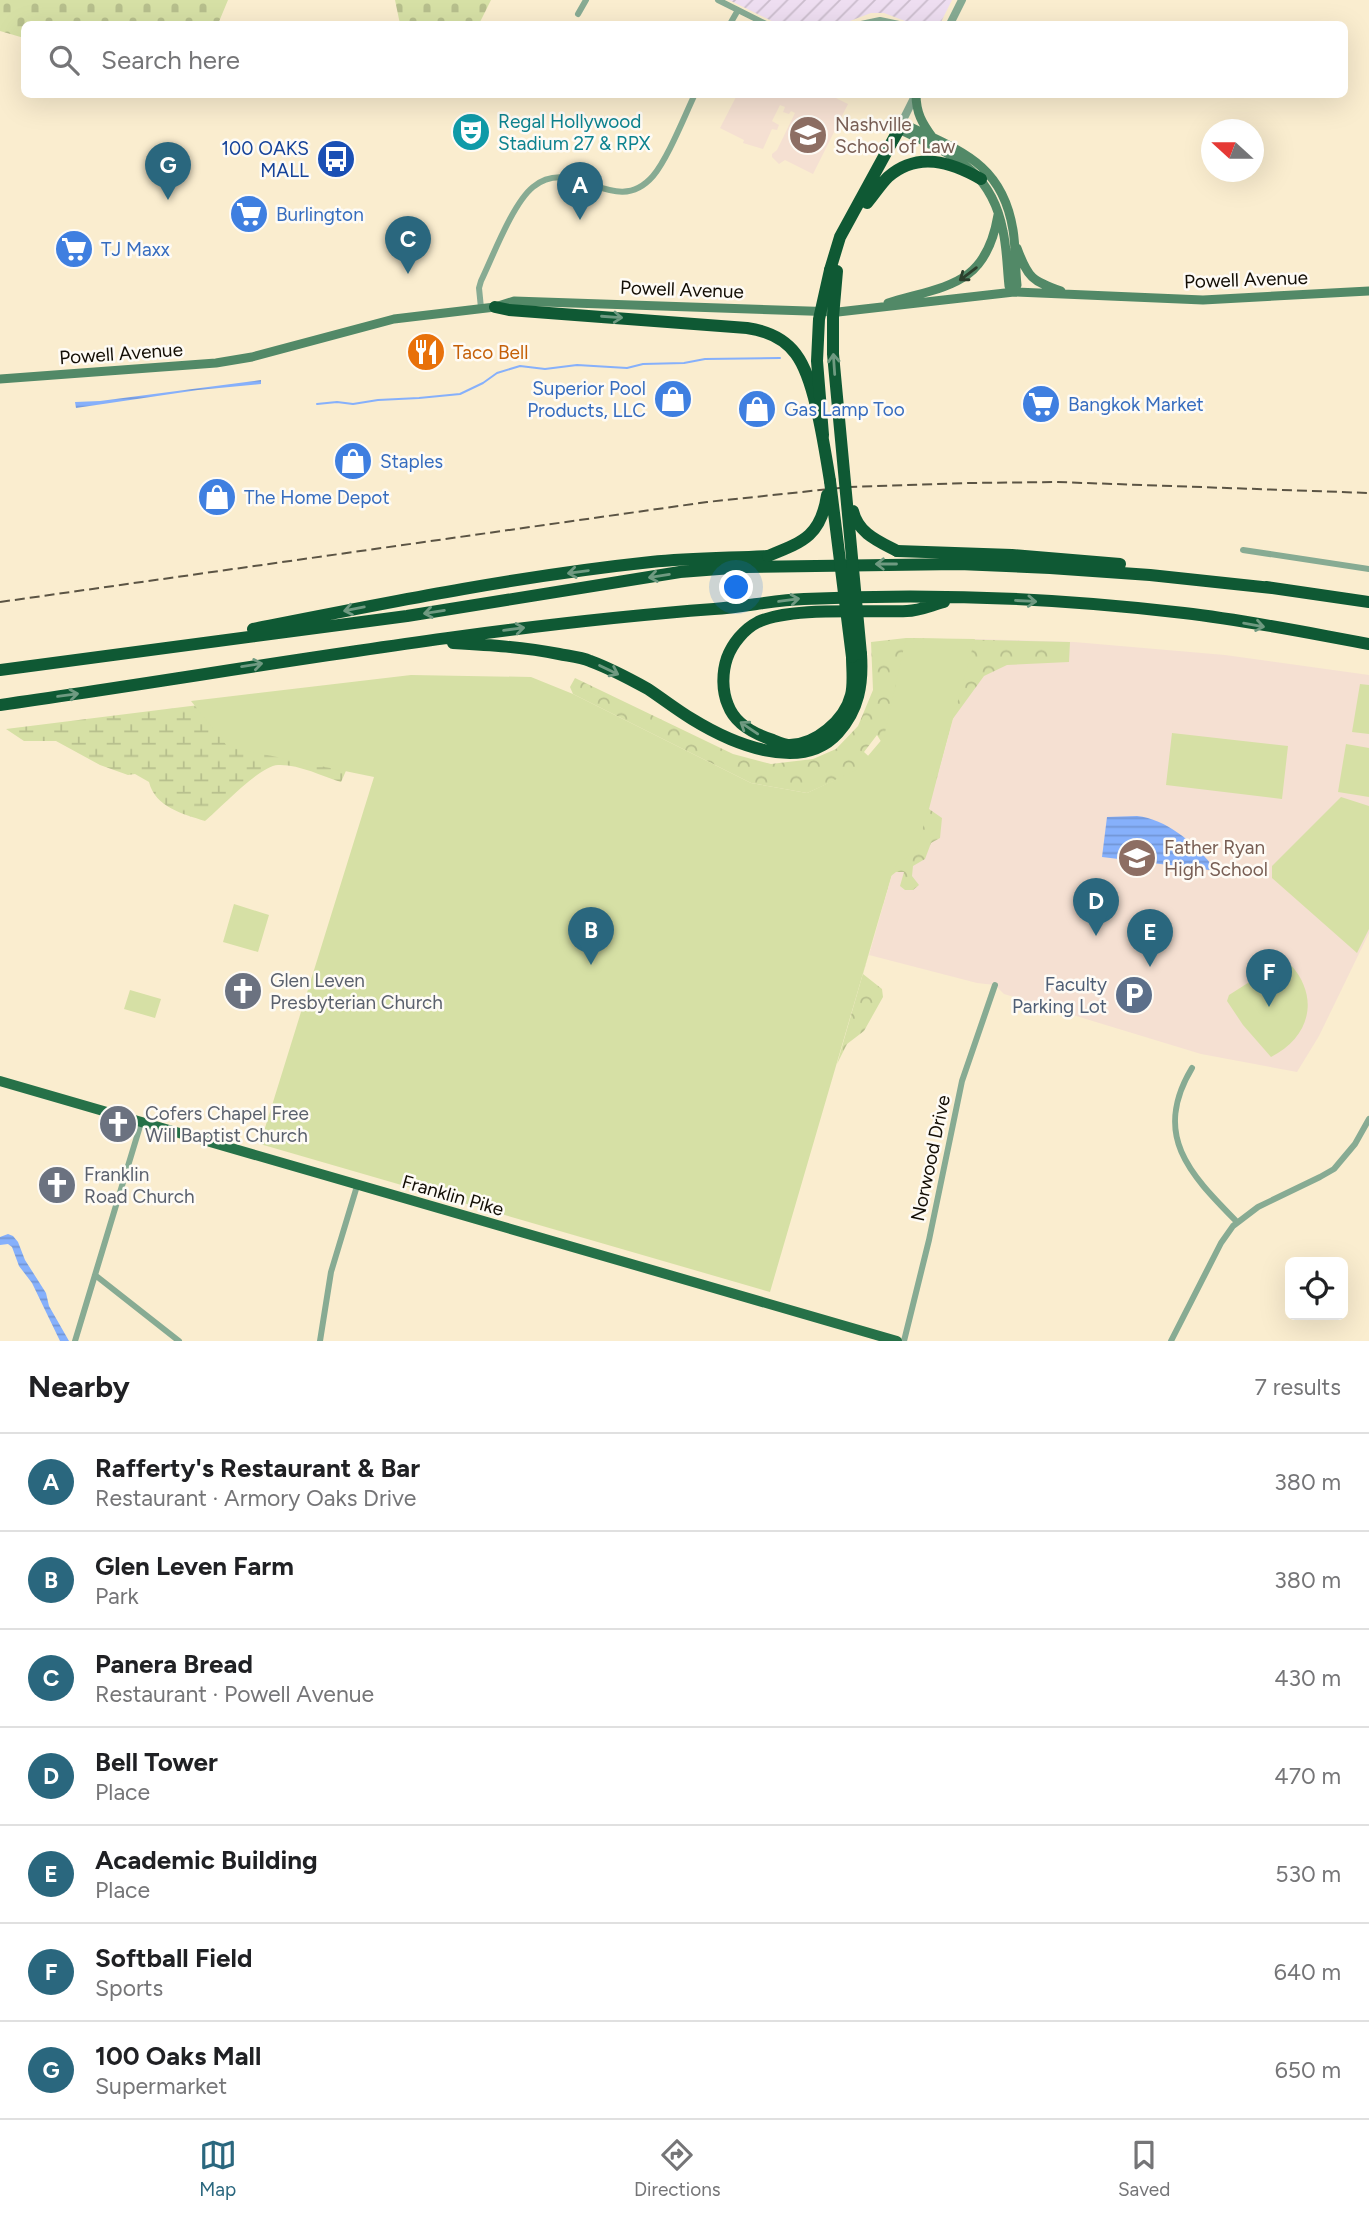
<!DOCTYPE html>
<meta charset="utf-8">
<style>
:root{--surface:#fff;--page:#f2f2f2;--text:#202124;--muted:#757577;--line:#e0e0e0;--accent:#2a677e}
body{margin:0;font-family:Figtree,sans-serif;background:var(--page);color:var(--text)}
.controls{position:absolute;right:21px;bottom:21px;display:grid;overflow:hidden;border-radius:10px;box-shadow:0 7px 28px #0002}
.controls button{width:63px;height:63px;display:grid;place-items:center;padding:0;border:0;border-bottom:2px solid var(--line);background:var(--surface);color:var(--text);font:35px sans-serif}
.compass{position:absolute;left:1201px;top:119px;width:63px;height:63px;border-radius:50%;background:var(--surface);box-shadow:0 7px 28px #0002;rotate:291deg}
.you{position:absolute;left:737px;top:588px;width:24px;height:24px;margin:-18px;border:5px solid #fff;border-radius:50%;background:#1a73e8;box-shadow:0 0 0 10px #1a73e833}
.badge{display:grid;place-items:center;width:46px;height:46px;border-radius:50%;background:var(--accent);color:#fff;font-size:23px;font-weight:700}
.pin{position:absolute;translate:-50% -58px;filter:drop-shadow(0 2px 4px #0008)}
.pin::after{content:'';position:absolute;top:37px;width:24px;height:21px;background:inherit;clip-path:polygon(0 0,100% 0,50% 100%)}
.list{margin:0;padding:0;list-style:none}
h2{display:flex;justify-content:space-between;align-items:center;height:91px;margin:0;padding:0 28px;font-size:30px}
h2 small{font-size:23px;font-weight:400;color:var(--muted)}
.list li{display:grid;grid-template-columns:46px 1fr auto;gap:21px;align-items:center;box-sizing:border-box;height:98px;padding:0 28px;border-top:2px solid var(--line)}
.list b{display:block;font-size:26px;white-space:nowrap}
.list p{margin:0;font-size:23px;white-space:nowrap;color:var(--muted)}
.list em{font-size:23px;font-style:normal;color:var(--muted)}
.icon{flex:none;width:38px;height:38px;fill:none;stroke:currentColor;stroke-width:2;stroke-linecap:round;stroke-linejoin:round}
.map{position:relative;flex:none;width:1369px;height:1341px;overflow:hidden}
.search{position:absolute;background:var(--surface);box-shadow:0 7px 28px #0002;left:21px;right:21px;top:21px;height:77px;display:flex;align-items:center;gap:18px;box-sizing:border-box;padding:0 24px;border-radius:10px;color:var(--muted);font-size:26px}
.sheet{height:777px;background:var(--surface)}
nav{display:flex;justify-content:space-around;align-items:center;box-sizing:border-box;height:98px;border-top:2px solid var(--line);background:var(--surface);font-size:19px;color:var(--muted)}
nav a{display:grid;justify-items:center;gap:4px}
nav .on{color:var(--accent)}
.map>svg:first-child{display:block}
.industrial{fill:url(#industrial-furrows)}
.education{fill:#f5e0d2}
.forest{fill:url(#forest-crowns)}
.wetland{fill:url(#wetland-marsh)}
.cemetery{fill:url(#cemetery-stones)}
.green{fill:#d6e0a5}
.water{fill:url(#water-rules)}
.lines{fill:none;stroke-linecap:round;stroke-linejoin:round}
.stream{stroke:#86b0fb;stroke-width:2}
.minor{stroke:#87ab93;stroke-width:6}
.tertiary{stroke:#87ab93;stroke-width:8}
.secondary{stroke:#528967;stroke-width:9}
.primary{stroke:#267148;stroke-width:10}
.motorway{stroke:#0f5934;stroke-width:12}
.rail{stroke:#5b5444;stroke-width:2;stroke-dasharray:10 5;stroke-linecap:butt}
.motorway-bridge{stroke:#0f5934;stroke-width:12}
.oneway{stroke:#2c3f2c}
.oneway2{stroke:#6f9a81}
.labels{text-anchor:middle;stroke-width:5;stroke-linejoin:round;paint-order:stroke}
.culture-label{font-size:19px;fill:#0d838f;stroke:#fefbf5;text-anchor:start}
.education-label{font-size:19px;fill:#785e54;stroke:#fefbf5;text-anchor:start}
.transit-label{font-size:19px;fill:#164399;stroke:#fefbf5;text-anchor:end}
.shop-label{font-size:19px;fill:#366cbe;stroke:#fefbf5;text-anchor:start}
.street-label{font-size:19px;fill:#130e05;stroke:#fefbf5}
.food-label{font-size:19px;fill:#c56008;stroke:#fefbf5;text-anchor:start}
.worship-label{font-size:19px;fill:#5b616d;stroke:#fefbf5;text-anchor:start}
.service-label{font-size:19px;fill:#4e5e75;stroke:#fefbf5;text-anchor:end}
</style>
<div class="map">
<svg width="1369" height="1341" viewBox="0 0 1369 1341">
<defs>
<pattern id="industrial-furrows" width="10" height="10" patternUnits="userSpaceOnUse" patternTransform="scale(1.75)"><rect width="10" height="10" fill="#eedef1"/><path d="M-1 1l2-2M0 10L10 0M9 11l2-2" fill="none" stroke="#cbbdcd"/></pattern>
<pattern id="forest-crowns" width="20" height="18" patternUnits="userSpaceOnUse" patternTransform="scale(1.75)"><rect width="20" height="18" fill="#d6e0a5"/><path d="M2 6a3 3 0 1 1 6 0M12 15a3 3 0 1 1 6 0" fill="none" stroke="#b7bf8d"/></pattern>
<pattern id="wetland-marsh" width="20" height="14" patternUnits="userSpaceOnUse" patternTransform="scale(1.75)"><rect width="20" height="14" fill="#d6e0a5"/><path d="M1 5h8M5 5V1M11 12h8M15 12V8" fill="none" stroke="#b7bf8d"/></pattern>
<pattern id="cemetery-stones" width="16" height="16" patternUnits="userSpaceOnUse" patternTransform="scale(1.75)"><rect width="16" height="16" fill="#d6e0a5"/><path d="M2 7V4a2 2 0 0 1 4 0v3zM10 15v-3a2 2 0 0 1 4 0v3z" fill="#b7bf8d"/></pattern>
<pattern id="water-rules" width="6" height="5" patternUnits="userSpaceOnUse" patternTransform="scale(1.75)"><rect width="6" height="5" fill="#86b0fb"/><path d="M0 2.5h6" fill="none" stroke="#7396d6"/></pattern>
</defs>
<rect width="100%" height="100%" fill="#faedcf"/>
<path class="industrial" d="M729,0H952L940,24H913L884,13H871L842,24H778Z"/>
<path class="education" d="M737,95H837L836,98L848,104L813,174L785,160L779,164L772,157V154L777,150L795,113L791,111L789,114L783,112L785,107L780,105L772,121L779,125L777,130L772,129L763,149L743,143L744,140L720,128Z
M975,639L1074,642L1225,655L1369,675V933L1319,1036L1297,1072L1201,1054L1004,994L995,985L977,983L869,955L894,867L917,849Z"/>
<path class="forest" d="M906,638L1070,642L1069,662L1007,665L984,676L952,720L929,809L942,818L940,838L931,843L925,859L913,866L912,876L919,885L913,890H905L900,886L904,872H896L891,876L883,904L857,900L849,888L836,876H816L809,869L778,867L775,861L752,871L747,867L750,856L759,851L775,850L774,844L776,838L791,832L801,831L807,845L815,840L836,839L843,847L842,834H861L863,845L867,852C899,845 915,840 909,802L916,805L919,799L912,790L931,773L930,738L882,743L877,735L864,752L877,764L874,777L861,784L846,785L838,779L807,793L751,783L573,694L570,687L575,678L733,754L771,764L813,759L836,749L858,726L873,690L871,642Z
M876,928L863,974L882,989L883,997L864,1031L847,1044L837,1064Z"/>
<path class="wetland" d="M223,702L349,764L341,782C322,776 298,764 278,765C259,766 221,808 205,821C183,814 155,807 149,782L135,774L128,775L100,765L56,741H24L6,729Z"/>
<path class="cemetery" d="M0,0H228L218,24H24V38L0,31Z
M395,0H491L479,24H400Z"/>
<path class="green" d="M906,638L975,639L917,849L894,867L770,1292L260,1144L374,777L228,747L191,701L411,675L531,677L573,694L751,783L807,793L856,770L884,737Z
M1360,684L1369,685V734L1352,732Z
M1172,733L1288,746L1282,799L1166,785Z
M1346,744L1369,748V797L1338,792Z
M1341,797L1369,806V929L1357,953L1272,878V866Z
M234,904L269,915L258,952L223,942Z
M1291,965C1320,998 1310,1037 1271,1057L1243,1025L1227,1001L1229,995L1251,981Z
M130,990L161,999L155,1018L124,1009Z"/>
<path class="water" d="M261,380V384L198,390L76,408L75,402L100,401Z
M1137,816C1166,819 1193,842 1211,864L1210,870L1102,857L1107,817Z
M8,1234L13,1236L18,1242L25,1260L46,1293L49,1306L69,1341H60L32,1283L19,1266L12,1247L8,1244L0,1245V1237Z"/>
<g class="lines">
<path class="stream" d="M317,404L337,402L353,404L378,400L419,398L460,394L483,383L497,373L520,366L545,369L577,365L627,368L643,364L684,363L705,359L780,358"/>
<path class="minor" d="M718,0L766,24
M578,14L586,0
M730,24L738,10
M861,24L880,20L899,24
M481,308L479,288L481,281C493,256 513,203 533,187C574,154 615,220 653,176C668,158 684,117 695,94
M1243,550L1369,569
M1192,1068C1151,1136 1191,1175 1237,1222
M95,1275L179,1341
M75,1341L141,1123
M320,1341L331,1272L357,1186
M904,1341L929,1240L962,1081L995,985
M1171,1341L1221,1243L1233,1226L1258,1207L1320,1177L1334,1169L1355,1144L1369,1119"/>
<path class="tertiary" d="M950,24L962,0
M900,126L916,94"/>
<path class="secondary" d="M916,94C916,113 922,123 933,138
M902,123C957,150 1002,161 1013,230C1016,248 1015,267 1017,285L1014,292
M899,129C951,155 991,168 1003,231C1007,249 1007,268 1009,286L1014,292
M1017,248C1028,278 1032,281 1061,291
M888,303C948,285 986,286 998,215
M0,379L216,363L252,357L394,319L495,307L514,301L838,312L1014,292L1203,300L1369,291"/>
<path class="primary" d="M0,1081L897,1341"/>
<path class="motorway" d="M867,203C874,195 880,185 888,177C918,151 951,162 981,179
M830,270L840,237L899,129
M495,307L509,310L747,328C795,335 806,364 816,406C822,431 826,456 830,481
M897,551L1012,555L1120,564
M1266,587L1369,602
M253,629C385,603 518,576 651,562C690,558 729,558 768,556
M453,643C489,645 524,647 559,654C569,656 581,657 590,661C609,668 630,679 648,689C663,699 677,710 692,719C731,743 801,774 838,733C859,710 863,684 861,654
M852,657C852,669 854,683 851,695C845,720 815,746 788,745C784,744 777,742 773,740C754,734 735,724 728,705C722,691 722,673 727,658C732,644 744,629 758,622C792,606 868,613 907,611C919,611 932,605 944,602
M0,670L407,616L680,572L745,567L959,564L1050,568L1150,575L1272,588
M0,705C238,671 474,627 714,609C744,607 774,600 804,599C930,593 1059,598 1184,613C1246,620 1308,633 1369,644"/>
<path class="rail" d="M0,602L707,502L849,487L969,483L1057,482L1369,493"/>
<path class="motorway-bridge" d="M837,271L833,317V354L861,654
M823,435L817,361L819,319L830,270
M830,481L852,657
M853,511C858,533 878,541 897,551
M768,556C803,542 821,536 827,495"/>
</g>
<defs><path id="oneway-shaft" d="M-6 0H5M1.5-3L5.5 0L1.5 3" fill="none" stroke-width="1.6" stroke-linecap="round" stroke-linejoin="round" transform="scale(1.75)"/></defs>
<use class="oneway" href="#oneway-shaft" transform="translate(968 274) rotate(143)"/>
<g class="oneway2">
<use href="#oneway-shaft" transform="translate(612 317) rotate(4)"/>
<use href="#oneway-shaft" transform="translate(834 364) rotate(-94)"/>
<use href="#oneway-shaft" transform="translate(886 564) rotate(180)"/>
<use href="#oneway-shaft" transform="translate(578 572) rotate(172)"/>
<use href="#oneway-shaft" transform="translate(659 576) rotate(171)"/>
<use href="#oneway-shaft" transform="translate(789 600) rotate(-8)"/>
<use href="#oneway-shaft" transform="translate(1026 601) rotate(3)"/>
<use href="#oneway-shaft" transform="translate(354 609) rotate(169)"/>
<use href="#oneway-shaft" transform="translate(434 612) rotate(171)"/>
<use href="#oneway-shaft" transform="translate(1254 625) rotate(10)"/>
<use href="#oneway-shaft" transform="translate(514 629) rotate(-7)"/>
<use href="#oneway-shaft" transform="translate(252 665) rotate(-9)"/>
<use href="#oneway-shaft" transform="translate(609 670) rotate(26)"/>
<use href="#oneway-shaft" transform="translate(68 695) rotate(-8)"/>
<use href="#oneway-shaft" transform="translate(749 728) rotate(-146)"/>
</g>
<defs>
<symbol id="theatre-disc" viewBox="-11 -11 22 22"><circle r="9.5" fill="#0f9aa8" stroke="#fefbf5"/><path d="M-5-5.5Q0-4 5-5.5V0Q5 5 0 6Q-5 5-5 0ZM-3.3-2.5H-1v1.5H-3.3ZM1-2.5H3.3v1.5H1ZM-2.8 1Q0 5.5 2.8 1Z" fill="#fff"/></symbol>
<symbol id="university-disc" viewBox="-11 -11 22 22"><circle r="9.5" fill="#8d6e63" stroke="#fefbf5"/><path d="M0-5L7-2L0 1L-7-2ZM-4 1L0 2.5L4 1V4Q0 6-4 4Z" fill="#fff"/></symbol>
<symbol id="bus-disc" viewBox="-11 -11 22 22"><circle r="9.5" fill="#1a4fb4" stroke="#fefbf5"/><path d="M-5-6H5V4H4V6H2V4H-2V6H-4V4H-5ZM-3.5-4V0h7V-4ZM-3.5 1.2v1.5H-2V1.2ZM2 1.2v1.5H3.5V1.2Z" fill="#fff"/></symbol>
<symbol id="supermarket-disc" viewBox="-11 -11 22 22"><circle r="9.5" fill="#3f7fe0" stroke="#fefbf5"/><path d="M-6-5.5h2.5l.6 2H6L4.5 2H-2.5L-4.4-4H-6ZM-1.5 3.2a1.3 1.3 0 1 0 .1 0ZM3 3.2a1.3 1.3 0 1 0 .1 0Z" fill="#fff"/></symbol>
<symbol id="restaurant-disc" viewBox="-11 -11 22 22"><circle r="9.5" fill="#e8710a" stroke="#fefbf5"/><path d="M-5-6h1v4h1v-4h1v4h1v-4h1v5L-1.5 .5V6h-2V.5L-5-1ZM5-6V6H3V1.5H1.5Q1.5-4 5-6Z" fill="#fff"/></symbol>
<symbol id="shop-disc" viewBox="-11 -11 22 22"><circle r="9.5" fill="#3f7fe0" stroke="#fefbf5"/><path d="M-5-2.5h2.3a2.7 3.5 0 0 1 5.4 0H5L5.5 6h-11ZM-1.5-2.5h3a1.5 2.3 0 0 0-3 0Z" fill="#fff"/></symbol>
<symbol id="church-disc" viewBox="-11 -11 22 22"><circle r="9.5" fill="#6b7280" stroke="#fefbf5"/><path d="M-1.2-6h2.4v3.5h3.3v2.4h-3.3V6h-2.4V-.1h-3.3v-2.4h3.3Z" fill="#fff"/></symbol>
<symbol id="parking-disc" viewBox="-11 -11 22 22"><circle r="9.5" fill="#5c6f8a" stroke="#fefbf5"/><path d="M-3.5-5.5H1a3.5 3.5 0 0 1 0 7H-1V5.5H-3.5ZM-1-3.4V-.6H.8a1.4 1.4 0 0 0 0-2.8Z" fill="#fff"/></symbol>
</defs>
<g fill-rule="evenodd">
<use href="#theatre-disc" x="449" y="110" width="44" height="44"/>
<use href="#university-disc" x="786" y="113" width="44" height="44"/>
<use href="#bus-disc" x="314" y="137" width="44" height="44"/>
<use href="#supermarket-disc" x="227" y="192" width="44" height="44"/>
<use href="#supermarket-disc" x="52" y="227" width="44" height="44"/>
<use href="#restaurant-disc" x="404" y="330" width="44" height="44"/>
<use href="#shop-disc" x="651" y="377" width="44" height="44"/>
<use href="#supermarket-disc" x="1019" y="382" width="44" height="44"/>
<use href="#shop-disc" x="735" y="387" width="44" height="44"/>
<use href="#shop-disc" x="331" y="439" width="44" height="44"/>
<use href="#shop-disc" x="195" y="475" width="44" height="44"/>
<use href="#university-disc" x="1115" y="836" width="44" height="44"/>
<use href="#church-disc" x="221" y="969" width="44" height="44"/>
<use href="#parking-disc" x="1112" y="973" width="44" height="44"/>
<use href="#church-disc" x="96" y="1102" width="44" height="44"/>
<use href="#church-disc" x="35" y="1163" width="44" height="44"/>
</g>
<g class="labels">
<g class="culture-label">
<text x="498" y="128">Regal Hollywood<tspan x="498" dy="22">Stadium 27 &amp; RPX</tspan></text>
</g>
<g class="education-label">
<text x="835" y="131">Nashville<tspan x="835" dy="22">School of Law</tspan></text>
<text x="1164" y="854">Father Ryan<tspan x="1164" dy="22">High School</tspan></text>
</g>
<g class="transit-label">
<text x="309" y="155">100 OAKS<tspan x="309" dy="22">MALL</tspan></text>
</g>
<g class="shop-label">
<text x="276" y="221">Burlington</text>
<text x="101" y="256">TJ Maxx</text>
<text x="646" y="395" text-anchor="end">Superior Pool<tspan x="646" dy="22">Products, LLC</tspan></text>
<text x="1068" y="411">Bangkok Market</text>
<text x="784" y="416">Gas Lamp Too</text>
<text x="380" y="468">Staples</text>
<text x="244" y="504">The Home Depot</text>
</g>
<g class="street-label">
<text transform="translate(1246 279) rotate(-2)" y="7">Powell Avenue</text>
<text transform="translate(682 289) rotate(2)" y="7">Powell Avenue</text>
<text transform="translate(121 353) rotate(-4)" y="7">Powell Avenue</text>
<text transform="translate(930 1158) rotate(-78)" y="7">Norwood Drive</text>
<text transform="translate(453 1195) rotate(16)" y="7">Franklin Pike</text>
</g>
<g class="food-label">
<text x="453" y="359">Taco Bell</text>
</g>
<g class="worship-label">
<text x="270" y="987">Glen Leven<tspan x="270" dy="22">Presbyterian Church</tspan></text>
<text x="145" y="1120">Cofers Chapel Free<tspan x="145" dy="22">Will Baptist Church</tspan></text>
<text x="84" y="1181">Franklin<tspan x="84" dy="22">Road Church</tspan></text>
</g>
<g class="service-label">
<text x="1107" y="991">Faculty<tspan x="1107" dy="22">Parking Lot</tspan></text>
</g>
</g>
</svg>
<div class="controls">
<button><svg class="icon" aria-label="locate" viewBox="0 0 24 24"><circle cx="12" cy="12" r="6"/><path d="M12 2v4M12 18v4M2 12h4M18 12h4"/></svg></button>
</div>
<svg class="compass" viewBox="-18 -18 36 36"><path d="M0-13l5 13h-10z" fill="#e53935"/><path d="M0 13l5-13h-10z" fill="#757577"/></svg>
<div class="you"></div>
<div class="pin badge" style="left:580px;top:220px">A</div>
<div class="pin badge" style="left:591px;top:965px">B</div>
<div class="pin badge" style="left:408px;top:274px">C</div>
<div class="pin badge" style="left:1096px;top:936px">D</div>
<div class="pin badge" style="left:1150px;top:967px">E</div>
<div class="pin badge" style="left:1269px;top:1007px">F</div>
<div class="pin badge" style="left:168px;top:200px">G</div>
<div class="search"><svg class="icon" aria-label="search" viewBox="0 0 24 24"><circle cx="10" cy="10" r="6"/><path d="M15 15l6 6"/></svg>Search here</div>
</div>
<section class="sheet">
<h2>Nearby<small>7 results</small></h2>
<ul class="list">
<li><span class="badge">A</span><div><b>Rafferty's Restaurant &amp; Bar</b><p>Restaurant · Armory Oaks Drive</p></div><em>380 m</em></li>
<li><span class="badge">B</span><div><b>Glen Leven Farm</b><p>Park</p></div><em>380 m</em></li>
<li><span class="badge">C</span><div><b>Panera Bread</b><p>Restaurant · Powell Avenue</p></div><em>430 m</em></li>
<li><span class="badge">D</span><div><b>Bell Tower</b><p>Place</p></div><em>470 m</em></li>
<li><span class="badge">E</span><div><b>Academic Building</b><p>Place</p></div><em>530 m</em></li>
<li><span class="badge">F</span><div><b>Softball Field</b><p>Sports</p></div><em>640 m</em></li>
<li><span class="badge">G</span><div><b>100 Oaks Mall</b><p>Supermarket</p></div><em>650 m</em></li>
</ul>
</section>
<nav>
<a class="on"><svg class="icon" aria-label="map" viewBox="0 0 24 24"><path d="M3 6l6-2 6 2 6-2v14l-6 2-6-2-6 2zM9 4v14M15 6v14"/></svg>Map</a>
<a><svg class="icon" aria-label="directions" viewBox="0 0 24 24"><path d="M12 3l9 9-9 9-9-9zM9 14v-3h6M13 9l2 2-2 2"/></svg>Directions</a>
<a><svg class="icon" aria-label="saved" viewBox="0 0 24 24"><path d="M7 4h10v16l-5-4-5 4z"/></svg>Saved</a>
</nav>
